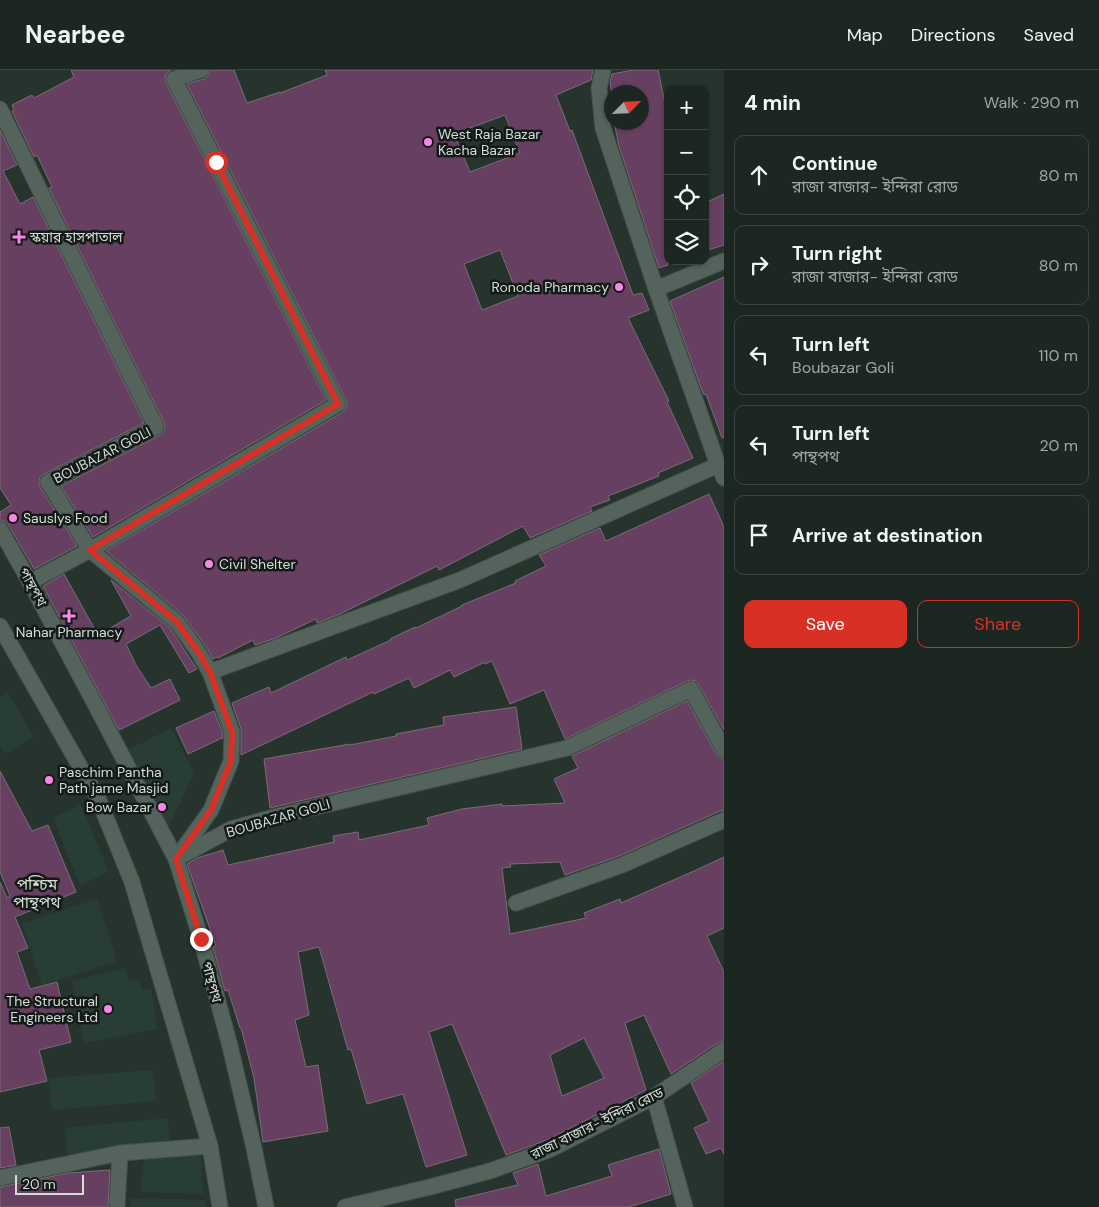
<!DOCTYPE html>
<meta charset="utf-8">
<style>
:root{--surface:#1c2722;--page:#252f2a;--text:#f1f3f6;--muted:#a0a5a5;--line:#3a4440;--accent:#d93025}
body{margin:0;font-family:"DM Sans","Noto Sans Bengali",sans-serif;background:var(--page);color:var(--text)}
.controls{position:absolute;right:15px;top:15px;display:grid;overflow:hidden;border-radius:10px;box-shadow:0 1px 4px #0004}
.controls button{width:45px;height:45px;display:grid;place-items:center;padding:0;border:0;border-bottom:1px solid var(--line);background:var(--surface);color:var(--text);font:25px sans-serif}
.compass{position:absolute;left:604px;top:15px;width:45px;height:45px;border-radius:50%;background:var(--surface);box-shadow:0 1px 4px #0004;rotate:66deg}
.scale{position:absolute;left:15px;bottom:12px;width:69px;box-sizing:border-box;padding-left:5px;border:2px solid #d3dcd7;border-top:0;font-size:14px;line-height:18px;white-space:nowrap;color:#d3dcd7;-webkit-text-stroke:4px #141a17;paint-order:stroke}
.stop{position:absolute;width:15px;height:15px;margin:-11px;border:4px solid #d93025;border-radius:50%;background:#fff}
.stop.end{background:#d93025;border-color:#fff;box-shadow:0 1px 5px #0008}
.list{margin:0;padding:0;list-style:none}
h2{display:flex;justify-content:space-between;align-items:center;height:65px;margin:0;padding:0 20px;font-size:21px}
h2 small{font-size:16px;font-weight:400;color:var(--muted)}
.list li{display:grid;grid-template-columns:32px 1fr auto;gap:15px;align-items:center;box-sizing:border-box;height:80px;margin:0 10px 10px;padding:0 10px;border:1px solid var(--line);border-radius:10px}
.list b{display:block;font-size:19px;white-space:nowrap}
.list p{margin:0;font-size:16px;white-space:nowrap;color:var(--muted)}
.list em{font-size:16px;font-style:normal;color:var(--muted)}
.actions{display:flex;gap:10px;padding:15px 20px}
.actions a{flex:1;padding:11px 0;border:1px solid var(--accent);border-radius:10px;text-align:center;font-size:18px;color:var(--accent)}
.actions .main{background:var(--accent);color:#fff}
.icon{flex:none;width:28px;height:28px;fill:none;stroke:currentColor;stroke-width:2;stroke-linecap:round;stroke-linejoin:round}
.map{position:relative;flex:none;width:724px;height:1137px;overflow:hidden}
header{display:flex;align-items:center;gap:30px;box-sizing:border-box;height:70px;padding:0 25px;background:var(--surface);border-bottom:1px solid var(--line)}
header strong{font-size:24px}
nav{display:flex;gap:28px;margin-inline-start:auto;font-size:18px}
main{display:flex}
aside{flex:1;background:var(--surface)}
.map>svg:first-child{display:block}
.built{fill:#283e34}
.building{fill:#673f61;stroke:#7a6d77;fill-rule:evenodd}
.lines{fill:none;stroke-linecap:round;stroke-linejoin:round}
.street-casing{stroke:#45524b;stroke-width:17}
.secondary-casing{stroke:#45524b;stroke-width:17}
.street{stroke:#54635c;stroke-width:15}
.secondary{stroke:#54635c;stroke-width:15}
.route{stroke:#d93025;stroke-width:6}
.poi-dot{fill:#f987e8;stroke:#141a17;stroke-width:2}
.labels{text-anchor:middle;stroke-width:5;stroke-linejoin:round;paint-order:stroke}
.poi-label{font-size:14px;fill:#d3dcd7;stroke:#141a17;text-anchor:start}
.street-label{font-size:14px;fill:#d3dcd7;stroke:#141a17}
.quarter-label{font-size:16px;fill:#d3dcd7;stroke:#141a17}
</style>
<header>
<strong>Nearbee</strong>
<nav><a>Map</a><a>Directions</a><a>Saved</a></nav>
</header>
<main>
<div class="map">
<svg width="724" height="1137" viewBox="0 0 724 1137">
<rect width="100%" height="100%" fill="#26342d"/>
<path class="built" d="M8,623L34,667L5,684L0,675V627Z
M171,658L194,703L162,771L120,684Z
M81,735L109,802L80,815L53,748Z
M97,829L117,891L42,915L22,853Z
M126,898L128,911L139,909L142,921L151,918L157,959L84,973L72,911Z
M153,1000L156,1031L52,1040L49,1008Z
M168,1048L170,1070L67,1086L65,1058Z
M200,1079L203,1124L140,1122L145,1082Z
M130,1128L206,1130V1137H130Z"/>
<path class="building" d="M71,0H171L166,4L165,9L166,13L326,330L93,467L61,416L160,365L164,362L165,357L164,353L49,118L52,117L37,85L34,87L12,41L14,40L12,35L32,25L34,28L74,7Z
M210,0H234L247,33L280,22V23L327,5L325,0H593L591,10L556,25L570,61L572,60L633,225L642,223L649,240L628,248L669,331L667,332L693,388L658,403L659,406L608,426L610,430L590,437L592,441L530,468L523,456L439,500L437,496L340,544L317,553L316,549L276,568L255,575L253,570L218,588L217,587L213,589L207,578L183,545L106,481L343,342L346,338L347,334L346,330L187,14L204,9L208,6ZM505,45L520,83L470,102L454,64ZM500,180L518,226L482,240L464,194Z
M633,0H658L668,47V195L659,198L619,76L614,52H642V22H612V24L610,13L612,4Z
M0,60L17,95L3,101L20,134L33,127L144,353L44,404L40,407L39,412L40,417L77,476L34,499L8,454L4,451L0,450V442L11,435L0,418Z
M724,124V175L705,181V133Z
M724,207V367L722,368L706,324L704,325L701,318L670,231Z
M709,424L724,457V660L699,615L696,611L691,610L687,611L565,669L544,620L510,634L492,591L485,594V592L454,607L450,600L414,618L409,608L374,624L373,622L241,685V659L232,633L269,617L271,623L346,587L347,590L391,570L390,569L415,557L416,558L462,536V535L516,513L515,511L546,496L539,485L600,458L606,471Z
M64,504L98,565L131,546L111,510L170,558L197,599L189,603L160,555L126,574L136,595L151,618L170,609L180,630L119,660L43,516Z
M687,631L716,684L720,688L724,689V741H720L619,786L565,805L560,792L510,794L511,797L502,798L510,864L586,848L584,843L620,829L621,833L694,801L724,787V858L707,866L724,902V971L719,972L671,1004L644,945L625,953L646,1020L547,1070L506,1085L452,954L429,962L467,1085L426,1097L403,1024L367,1034L351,979L348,980L319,877L298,882L309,945L295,950L306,997L318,995L328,1061L263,1072L254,1008L241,958H240L228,920L225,921L213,877L216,876L187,794L197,788L223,780L228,795L334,772L333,766L358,762L359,770L429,755L427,748L462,739L502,734V736L565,733L554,709L578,698L572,686ZM584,968L604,1008L562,1026L550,985Z
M516,637L522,679L270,738L264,689L350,674V675L396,666V664L444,655L443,647Z
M214,641L223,664L222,669V668L188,684L176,658Z
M0,701L32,761L48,755L76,822L15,847L28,878L17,882L30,919L57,912L71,972L39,980L47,1011L0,1022V812L7,828L10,826L0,802Z
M724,991V1084L721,1078L706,1084L694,1058L709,1051L691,1013Z
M9,1057L16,1095L0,1098V1058Z
M659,1079L671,1124L629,1137H456L455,1130L518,1115L513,1103L538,1094L546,1126L612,1106L608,1095Z
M110,1100L108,1137H0V1117L68,1103Z"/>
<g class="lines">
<defs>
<path id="street" d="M603,0L599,18L603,58L656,219L718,395L724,408
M0,39L156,357L48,412L90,480L177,552L199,583L210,602L232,662L231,691L211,740L176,789L231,759L278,746L567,678L691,619L724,680
M656,219L724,191
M30,512L90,480L338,334L174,9L201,0
M210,602L460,510L718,395
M516,833L622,795L724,750
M654,1027L685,1137
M0,1108L120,1083L210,1076
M117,1137L120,1083
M345,1137L430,1117L490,1101L551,1079L654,1027L724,980"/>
<path id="secondary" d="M0,459L30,512L95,634L176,789L201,869L230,976L254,1078L266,1137
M0,556L98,728L132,812L210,1076L220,1137"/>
</defs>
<use href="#street" class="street-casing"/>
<use href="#secondary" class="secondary-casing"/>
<use href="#street" class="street"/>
<use href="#secondary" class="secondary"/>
</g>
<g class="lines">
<path class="route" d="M201,869L176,789L211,740L231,691L232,662L210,602L199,583L177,552L90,480L338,334L216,92"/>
</g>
<g class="poi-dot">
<circle cx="428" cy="72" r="5"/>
<path d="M16.5 159.5h5v5h5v5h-5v5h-5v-5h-5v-5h5z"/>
<circle cx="619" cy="217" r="5"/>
<circle cx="13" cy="448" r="5"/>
<circle cx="209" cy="494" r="5"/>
<path d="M66.5 538.5h5v5h5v5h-5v5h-5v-5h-5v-5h5z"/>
<circle cx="49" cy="710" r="5"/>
<circle cx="162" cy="737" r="5"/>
<circle cx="108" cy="939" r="5"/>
</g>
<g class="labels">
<g class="poi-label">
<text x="438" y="69">West Raja Bazar<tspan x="438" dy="16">Kacha Bazar</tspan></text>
<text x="30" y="172">স্কয়ার হাসপাতাল</text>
<text x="609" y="222" text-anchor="end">Ronoda Pharmacy</text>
<text x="23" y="453">Sauslys Food</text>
<text x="219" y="499">Civil Shelter</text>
<text x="69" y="567" text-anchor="middle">Nahar Pharmacy</text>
<text x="59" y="707">Paschim Pantha<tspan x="59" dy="16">Path jame Masjid</tspan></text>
<text x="152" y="742" text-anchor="end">Bow Bazar</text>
<text x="98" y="936" text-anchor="end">The Structural<tspan x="98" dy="16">Engineers Ltd</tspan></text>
</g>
<g class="street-label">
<text transform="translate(102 385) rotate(-27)" y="5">BOUBAZAR GOLI</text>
<text transform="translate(33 517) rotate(61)" y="5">পান্থপথ</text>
<text transform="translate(278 748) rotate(-16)" y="5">BOUBAZAR GOLI</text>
<text transform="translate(212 912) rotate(75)" y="5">পান্থপথ</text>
<text transform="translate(597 1053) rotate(-26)" y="5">রাজা বাজার- ইন্দিরা রোড</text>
</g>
<g class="quarter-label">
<text x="37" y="820">পশ্চিম<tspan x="37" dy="18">পান্থপথ</tspan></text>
</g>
</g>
</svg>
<div class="controls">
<button>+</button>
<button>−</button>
<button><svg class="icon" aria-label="locate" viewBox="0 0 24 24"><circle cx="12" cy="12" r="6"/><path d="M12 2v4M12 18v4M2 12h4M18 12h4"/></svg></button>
<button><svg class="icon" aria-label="layers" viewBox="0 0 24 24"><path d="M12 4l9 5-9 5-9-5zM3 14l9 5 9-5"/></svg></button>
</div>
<svg class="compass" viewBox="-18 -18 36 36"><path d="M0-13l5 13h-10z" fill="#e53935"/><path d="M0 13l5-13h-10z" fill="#a0a5a5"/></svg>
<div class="scale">20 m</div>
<div class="stop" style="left:216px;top:92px"></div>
<div class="stop end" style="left:201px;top:869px"></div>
</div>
<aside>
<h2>4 min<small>Walk · 290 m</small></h2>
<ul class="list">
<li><svg class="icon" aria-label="ahead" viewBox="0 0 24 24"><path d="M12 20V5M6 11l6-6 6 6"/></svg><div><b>Continue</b><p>রাজা বাজার- ইন্দিরা রোড</p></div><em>80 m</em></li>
<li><svg class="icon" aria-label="right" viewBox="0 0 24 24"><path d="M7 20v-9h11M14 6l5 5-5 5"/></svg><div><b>Turn right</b><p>রাজা বাজার- ইন্দিরা রোড</p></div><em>80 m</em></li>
<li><svg class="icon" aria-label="left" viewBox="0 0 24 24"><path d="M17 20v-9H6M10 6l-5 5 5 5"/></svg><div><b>Turn left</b><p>Boubazar Goli</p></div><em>110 m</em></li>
<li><svg class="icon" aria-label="left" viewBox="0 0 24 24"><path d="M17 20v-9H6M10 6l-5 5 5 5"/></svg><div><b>Turn left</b><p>পান্থপথ</p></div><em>20 m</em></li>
<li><svg class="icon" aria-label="arrive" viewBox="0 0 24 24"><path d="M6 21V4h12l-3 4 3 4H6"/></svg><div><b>Arrive at destination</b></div></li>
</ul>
<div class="actions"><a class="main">Save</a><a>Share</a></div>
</aside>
</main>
